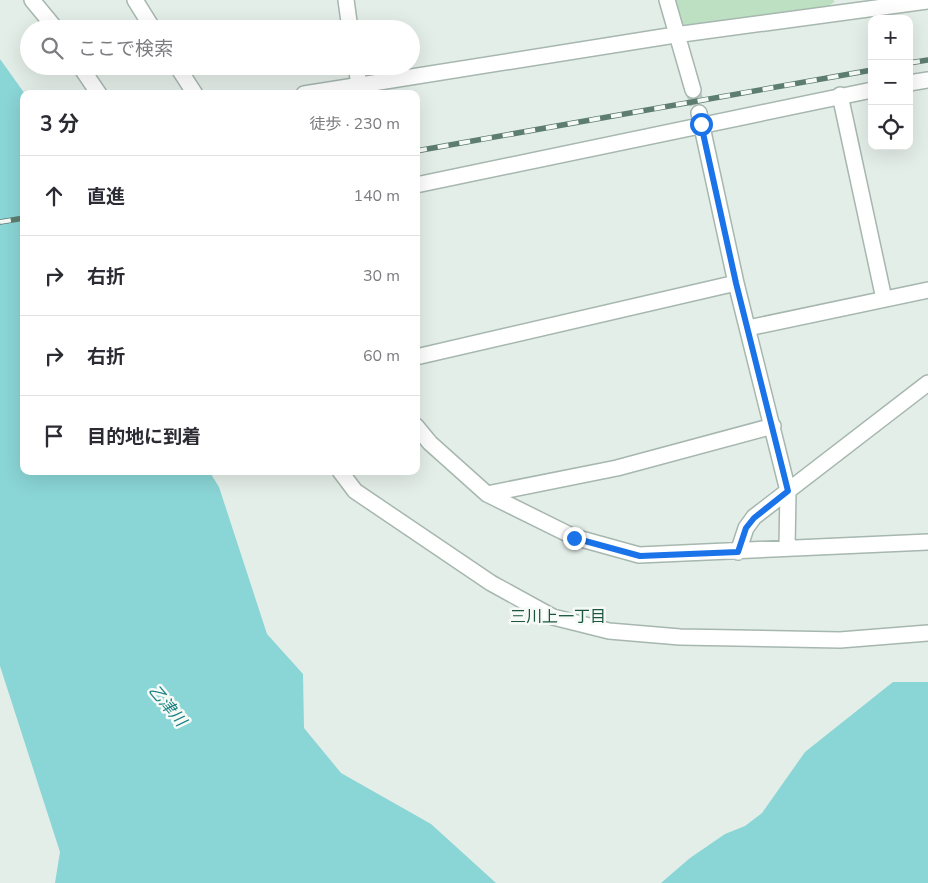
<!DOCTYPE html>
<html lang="ja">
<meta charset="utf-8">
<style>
:root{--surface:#fff;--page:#f7f7f7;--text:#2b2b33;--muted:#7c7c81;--line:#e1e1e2}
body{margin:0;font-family:"Nunito Sans","Noto Sans JP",sans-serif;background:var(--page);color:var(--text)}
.controls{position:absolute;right:15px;top:15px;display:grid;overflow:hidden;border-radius:10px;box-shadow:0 5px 20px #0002}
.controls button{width:45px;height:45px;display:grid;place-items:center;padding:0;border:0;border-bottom:1px solid var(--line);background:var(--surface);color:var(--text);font:25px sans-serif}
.stop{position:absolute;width:15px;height:15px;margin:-11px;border:4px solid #1a73e8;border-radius:50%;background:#fff}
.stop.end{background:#1a73e8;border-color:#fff;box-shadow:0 1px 5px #0008}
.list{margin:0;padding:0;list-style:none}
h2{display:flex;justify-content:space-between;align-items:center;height:65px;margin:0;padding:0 20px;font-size:21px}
h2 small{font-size:16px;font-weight:400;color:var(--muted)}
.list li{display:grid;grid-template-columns:32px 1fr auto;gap:15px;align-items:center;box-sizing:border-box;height:80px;padding:0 20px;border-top:1px solid var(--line)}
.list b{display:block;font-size:19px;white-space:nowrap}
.list em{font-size:16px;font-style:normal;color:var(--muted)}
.icon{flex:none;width:28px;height:28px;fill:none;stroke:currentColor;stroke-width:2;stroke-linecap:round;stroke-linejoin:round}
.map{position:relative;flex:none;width:928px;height:883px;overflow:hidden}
.search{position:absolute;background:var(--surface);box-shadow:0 5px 20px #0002;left:20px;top:20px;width:400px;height:55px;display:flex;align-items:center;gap:12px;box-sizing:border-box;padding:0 18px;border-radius:28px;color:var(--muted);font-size:19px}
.panel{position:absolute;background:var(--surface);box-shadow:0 5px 20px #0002;left:20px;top:90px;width:400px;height:385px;border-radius:10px}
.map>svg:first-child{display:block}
.green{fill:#bce0c1}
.water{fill:#8ad5d6}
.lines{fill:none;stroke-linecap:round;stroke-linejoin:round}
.minor-tunnel{stroke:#bdcbc4;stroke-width:15;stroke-dasharray:15 8;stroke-linecap:butt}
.minor-casing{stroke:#a6b7af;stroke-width:18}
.minor{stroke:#fff;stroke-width:15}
.rail-casing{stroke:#5d7d70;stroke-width:5.5}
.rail{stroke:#f5faf7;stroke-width:4;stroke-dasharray:11;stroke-linecap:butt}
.route{stroke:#1a73e8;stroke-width:6}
.labels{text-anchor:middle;stroke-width:5;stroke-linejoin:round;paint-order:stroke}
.neighbourhood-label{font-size:16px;fill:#1c553f;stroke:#f5faf7}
.water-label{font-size:16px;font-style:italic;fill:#187f81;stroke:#f5faf7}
</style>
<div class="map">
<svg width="928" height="883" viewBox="0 0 928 883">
<rect width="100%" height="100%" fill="#e4eee8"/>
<path class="green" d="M675,0H834V2L828,7L688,27L681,23Z"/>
<path class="water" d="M0,59L25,94L24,471H209L219,487L267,634L303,674L304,728L341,773L431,824L496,883H55L60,852L0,666Z
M893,682H928V883H661L690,858L725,834L745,826L762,813L805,752Z"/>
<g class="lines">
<path class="minor-tunnel" d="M693,90L699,113"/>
<defs>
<path id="minor" d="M32,0L56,29
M135,0L153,29
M346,0L350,29
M667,0L693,90
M80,66L99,94
M177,66L195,94
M356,66L359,85
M909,83L928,80
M304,94L675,35L928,1
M840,95L884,299
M699,113L736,283L788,491L787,548
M416,185L872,90
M748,328L928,290
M416,357L736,283
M416,426L430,443L487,494L574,537L639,555L928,542
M340,471L355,491L491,583L553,617L609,631L680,637L840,640L928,633
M487,494L617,468L773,426
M738,552L746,528L754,517L928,383"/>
</defs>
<use href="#minor" class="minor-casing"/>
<use href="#minor" class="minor"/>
<defs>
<path id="rail" d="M909,63L928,60
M416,151L872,70
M0,222L24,218"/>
</defs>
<use href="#rail" class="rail-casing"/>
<use href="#rail" class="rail"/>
</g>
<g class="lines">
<path class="route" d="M574,538L640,556L738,552L746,528L754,518L788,491L736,283L701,124"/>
</g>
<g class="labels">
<g class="neighbourhood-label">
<text x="558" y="622">三川上一丁目</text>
</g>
<g class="water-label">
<text transform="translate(168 705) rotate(50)" y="6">乙津川</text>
</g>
</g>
</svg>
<div class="controls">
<button>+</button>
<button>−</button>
<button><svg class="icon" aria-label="locate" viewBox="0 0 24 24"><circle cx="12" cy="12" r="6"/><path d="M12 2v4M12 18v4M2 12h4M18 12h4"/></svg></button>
</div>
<div class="stop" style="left:701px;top:124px"></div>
<div class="stop end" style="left:574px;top:538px"></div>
<div class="search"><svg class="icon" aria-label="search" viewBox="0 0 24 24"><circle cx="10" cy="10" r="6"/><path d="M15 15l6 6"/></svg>ここで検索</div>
<section class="panel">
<h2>3 分<small>徒歩 · 230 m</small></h2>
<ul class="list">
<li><svg class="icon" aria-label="ahead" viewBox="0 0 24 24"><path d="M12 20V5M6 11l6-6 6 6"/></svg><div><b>直進</b></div><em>140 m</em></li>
<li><svg class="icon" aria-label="right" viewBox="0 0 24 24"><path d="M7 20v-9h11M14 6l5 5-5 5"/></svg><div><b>右折</b></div><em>30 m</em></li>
<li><svg class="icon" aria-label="right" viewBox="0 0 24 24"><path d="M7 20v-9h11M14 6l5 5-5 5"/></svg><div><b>右折</b></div><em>60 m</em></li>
<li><svg class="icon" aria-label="arrive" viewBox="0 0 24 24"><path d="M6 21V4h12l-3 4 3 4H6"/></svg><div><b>目的地に到着</b></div></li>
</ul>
</section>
</div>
